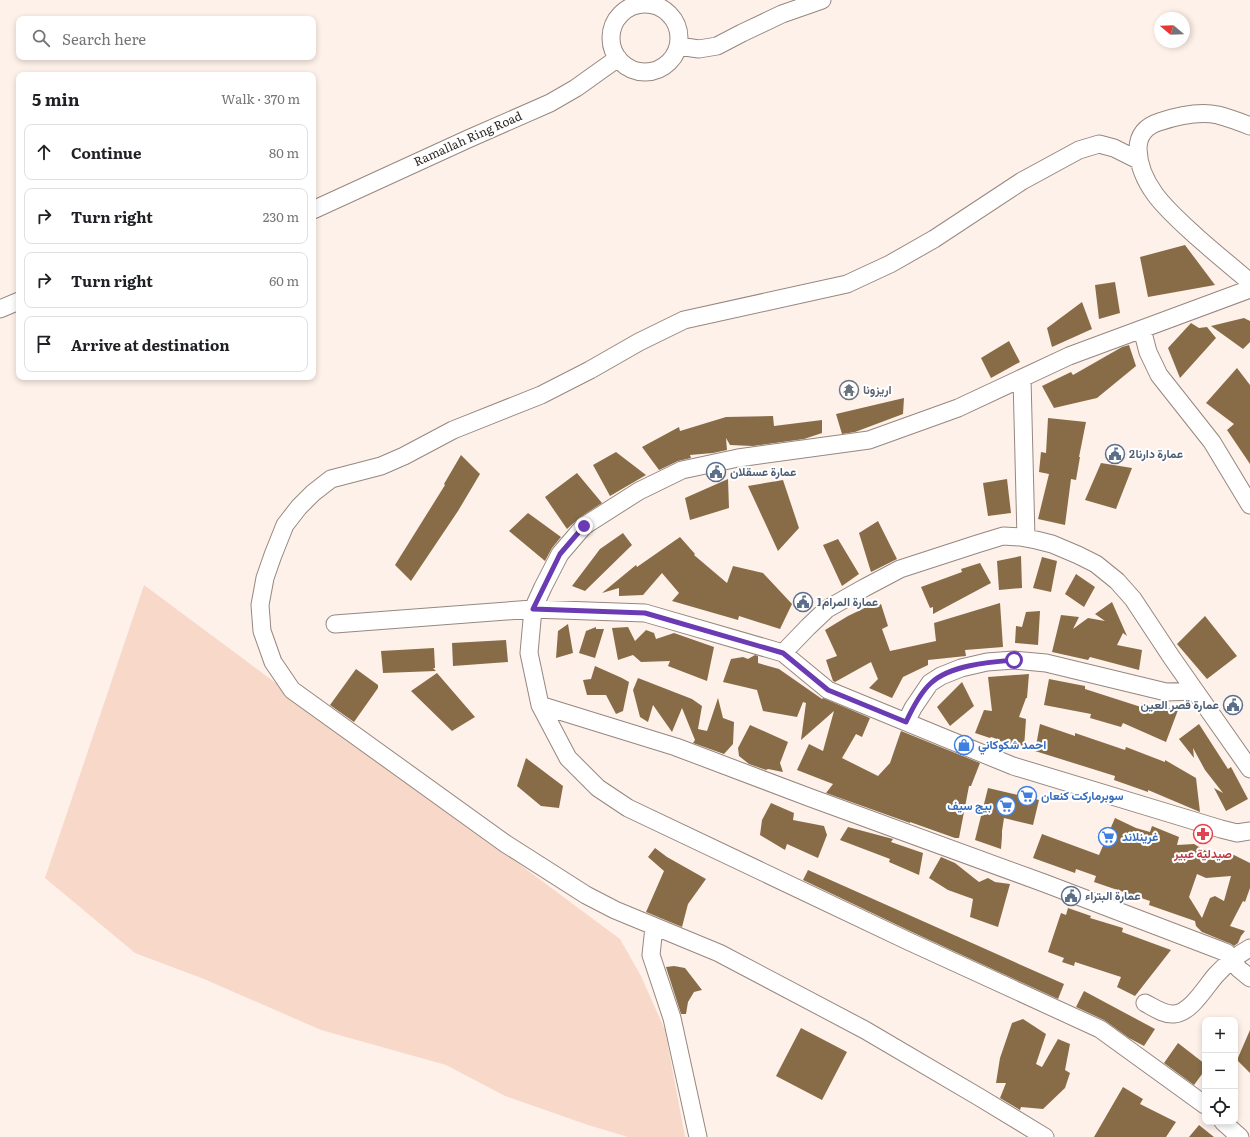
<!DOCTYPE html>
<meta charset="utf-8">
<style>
:root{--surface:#fff;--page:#f2f2f2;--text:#202124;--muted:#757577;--line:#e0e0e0}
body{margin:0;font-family:Literata,Vazirmatn,serif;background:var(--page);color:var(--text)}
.controls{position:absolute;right:12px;bottom:12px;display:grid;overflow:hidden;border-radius:8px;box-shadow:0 2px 6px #0003}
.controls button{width:36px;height:36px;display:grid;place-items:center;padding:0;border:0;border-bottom:1px solid var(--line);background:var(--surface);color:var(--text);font:20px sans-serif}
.compass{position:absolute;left:1154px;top:12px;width:36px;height:36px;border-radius:50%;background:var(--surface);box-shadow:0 2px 6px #0003;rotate:289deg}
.stop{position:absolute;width:12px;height:12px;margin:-9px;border:3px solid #6b3bb3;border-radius:50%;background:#fff}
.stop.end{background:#6b3bb3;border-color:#fff;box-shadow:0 1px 4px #0008}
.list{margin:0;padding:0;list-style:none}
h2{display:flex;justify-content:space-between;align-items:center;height:52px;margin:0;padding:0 16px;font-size:17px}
h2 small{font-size:13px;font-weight:400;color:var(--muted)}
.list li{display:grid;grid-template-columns:26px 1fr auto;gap:12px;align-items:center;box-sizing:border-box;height:56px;margin:0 8px 8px;padding:0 8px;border:1px solid var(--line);border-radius:8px}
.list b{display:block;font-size:15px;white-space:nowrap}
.list em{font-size:13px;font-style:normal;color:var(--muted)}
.icon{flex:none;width:22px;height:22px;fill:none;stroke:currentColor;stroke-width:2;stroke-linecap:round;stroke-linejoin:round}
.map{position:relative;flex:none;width:1250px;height:1137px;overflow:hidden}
.search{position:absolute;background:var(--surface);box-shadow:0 2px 6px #0003;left:16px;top:16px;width:300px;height:44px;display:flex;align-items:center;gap:10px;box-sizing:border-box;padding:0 14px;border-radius:8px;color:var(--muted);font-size:15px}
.panel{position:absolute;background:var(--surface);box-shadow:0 2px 6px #0003;left:16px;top:72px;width:300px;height:308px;border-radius:8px}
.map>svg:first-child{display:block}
.green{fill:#f8d9c9}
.building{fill:#886c47;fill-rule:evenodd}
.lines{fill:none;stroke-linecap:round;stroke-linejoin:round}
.minor-casing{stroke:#96877f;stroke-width:19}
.minor{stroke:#fff;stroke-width:17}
.route{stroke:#6b3bb3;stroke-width:5}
.labels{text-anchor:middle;stroke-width:4;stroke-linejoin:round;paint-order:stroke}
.street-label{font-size:12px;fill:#2f2926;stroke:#fff}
.worship-label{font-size:12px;font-weight:bold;fill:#5b616d;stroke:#fff;text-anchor:start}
.service-label{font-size:12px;font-weight:bold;fill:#4e5e75;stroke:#fff;text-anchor:start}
.shop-label{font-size:12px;font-weight:bold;fill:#366cbe;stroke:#fff;text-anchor:start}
.health-label{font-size:12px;font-weight:bold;fill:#be3a42;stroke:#fff}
</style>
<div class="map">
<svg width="1250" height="1137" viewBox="0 0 1250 1137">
<rect width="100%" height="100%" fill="#fef1ea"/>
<path class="green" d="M144,585L620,939L641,976L665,1030L685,1137H628L588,1125L505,1096L446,1065L321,1030L204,979L135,953L45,878Z"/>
<path class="building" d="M1185,245L1215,285L1148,297L1140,257Z
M1115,282L1120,313L1099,319L1095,285Z
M1082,302L1092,329L1052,347L1047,328Z
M1244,318L1250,321V342L1243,349L1211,326Z
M1191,323L1199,328L1207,327L1216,338L1180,378L1168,348Z
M1009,341L1020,362L991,378L981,358Z
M1129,345L1136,366L1097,398L1054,408L1042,386L1071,372L1073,375L1122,347Z
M1237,368L1250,385V464L1227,430L1234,424L1206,403Z
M904,398L903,414L855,432L842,434L836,414Z
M773,416L774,426L822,420V433L804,439L753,446L730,445L726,438L727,450L713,453L690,455L691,458L678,461L659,470L642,447L679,427L680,431L726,417Z
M1048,418L1086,422L1079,457H1080L1076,480L1071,479L1065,525L1038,519L1049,474L1039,472L1041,452L1046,453Z
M616,452L646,475L610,496L593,465Z
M461,455L480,474L458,511L411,581L395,565L445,485L444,484Z
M1101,463L1132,468L1116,509L1085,500Z
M577,473L602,503L579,518L567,529L545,497Z
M728,479L729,508L690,520L685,498Z
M1007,479L1011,513L988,516L983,483Z
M783,480L799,528L778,551L748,486Z
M528,513L561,537L552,548L545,561L509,531Z
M878,521L897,559L871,572L859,533Z
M623,533L632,545L585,591L572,586L600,549Z
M680,537L695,554L694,555L727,583L733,566L763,573L792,604L780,629L739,616L738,620L672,601L679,593L662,573L643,595L619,596V588L602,593L636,565L637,567Z
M838,539L859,574L842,586L823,545Z
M1021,556L1022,588L999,590L997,561Z
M1042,557L1057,561L1051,592L1033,588Z
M980,563L991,583L933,614V607L930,608L921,587L962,572L961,569Z
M1076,574L1095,587L1084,607L1065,594Z
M877,602L879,605L881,604L888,626L882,629L890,651L936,641L934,623L1000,603L1003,647L965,650L966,656L928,660V665L903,677L892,698L869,688L878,679L871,662L835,682L833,681L826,660L837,656L825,630L848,616Z
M1112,602L1127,636L1123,633L1117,645L1142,650L1139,670L1090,657L1088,660L1052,652L1061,615L1079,617L1073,629L1088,618L1105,621L1095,614Z
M1040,611L1038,645L1015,643L1016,626L1022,627L1026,612Z
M1205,616L1237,656L1207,679L1177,644Z
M568,624L573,653L556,658L558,631Z
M596,627V629H604L595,658L579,653L586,631Z
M628,627L635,641L646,630L654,633L656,639L674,633L714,647L707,681L668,666L670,661L641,662L633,655L618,660L612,628Z
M506,640L508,662L453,666L452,643Z
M434,648L435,668H433L436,671L383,673L381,651Z
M755,655L758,656V663L779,669L822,699L823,698L870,718L862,737L856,734L842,758L878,776L890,763L901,731L980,763L971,786H969L959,838H955L910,822V823L826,793L833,784L797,770L809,744L823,751L834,711L801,740L806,703L803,702L797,717L763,711L757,690L723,682L731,659L743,657L748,659Z
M595,666L622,678L629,682L623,711L616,714L606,695H587L583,680L591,679Z
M356,669L378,685V688L354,722L330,705Z
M437,673L475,717L452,731L411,691Z
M1029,674L1027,698H1026L1019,717L1026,719L1024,748L1000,741V740L991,737L990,738L975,733L984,710L992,711L988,677Z
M638,678L692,699L702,706L698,729L707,731L718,698L723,718L734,722L733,744L724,754L693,743L695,740L682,708L672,732L653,705L648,722L640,717L633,690Z
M1049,679L1085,686V689L1141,707L1142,703L1178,710L1166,742L1123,723L1121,727L1090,718L1091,714L1044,705Z
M962,682L974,706L950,726L937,707Z
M1040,724L1075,736V733L1125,750L1126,747L1165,762V760L1196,778L1200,812L1148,790V792L1114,780L1115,776L1035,751Z
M1199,724L1228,769L1231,767L1248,799L1226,811L1214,788L1223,793L1205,770L1193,748L1194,758L1179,739Z
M750,725L788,742L780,763L783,772L768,769L766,770L749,764L739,756L738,748Z
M526,758L563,786L559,808L541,806L517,786Z
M988,788L1039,800L1033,825L1004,818L1002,831V836L1001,849L975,840Z
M771,803L794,813L793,820L824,826L827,835L818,858L787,844L785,850L760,835L762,820Z
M1115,818L1136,828L1150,832L1152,826L1179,837L1177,845L1194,844L1223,861L1228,852L1250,863V888L1245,902L1243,901L1230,926L1245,931L1241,936L1238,943L1234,946L1231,944L1202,932L1196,926L1195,921L1149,905L1150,901L1094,882L1096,876L1076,869L1075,873L1033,858L1042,834L1099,855ZM1197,874L1206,878L1231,876L1224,901L1215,896L1210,898L1202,918L1189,897Z
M848,827L893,839L891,842L923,853L919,875L889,862L890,859L840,840Z
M655,848L667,857L706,879L688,904L682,927L646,912L664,871L648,857Z
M941,857L955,863L979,882L988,878L995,882L1010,884L998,927L970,917L973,899L948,890L929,878Z
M808,870L1064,984L1058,999L912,932L803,880Z
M1068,908L1091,916L1090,918L1123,928L1122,932L1171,950L1135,996L1117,987L1121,977L1075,962L1074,966L1062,962L1064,958L1048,952L1061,913L1066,915Z
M674,966L685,968L702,990L694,992L688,1002L686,1014H681L666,967Z
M1084,991L1155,1029L1144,1046L1129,1038L1104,1020L1076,1007Z
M1023,1019L1046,1034L1036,1064L1042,1067L1058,1039L1070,1044L1065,1070L1070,1073L1065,1088L1043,1109L1021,1107L1020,1110L1000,1098L1006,1083H996L1000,1058L1012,1023Z
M801,1028L847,1052L822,1100L776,1076Z
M1250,1030V1073L1237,1060Z
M1178,1043L1205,1064V1070L1194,1085L1164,1063Z
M1123,1087L1143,1099L1140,1104L1176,1122L1166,1137H1094Z
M1199,1125L1214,1137H1189Z"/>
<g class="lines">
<defs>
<path id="minor" d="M611 38a34 34 0 1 1 68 0a34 34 0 1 1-68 0Z
M678,46L699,49L717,46L742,33L782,14L822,0
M1250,126C1240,122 1229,118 1218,115C1199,111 1177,116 1159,122C1146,126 1138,135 1138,149C1139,187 1171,213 1197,237C1214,252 1232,267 1250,282
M313,210L468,139L550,103L576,88L618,58
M1250,289L1069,356L958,408L869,440L738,458L682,470L639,491L584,526L560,554L543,587L533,609L529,653L540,705L676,747L811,798L1044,883L1217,949L1227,953L1239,969L1250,978
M0,309L19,301
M1142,329L1148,352L1159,375L1212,442L1250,505
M1022,378L1026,538
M335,624L533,609L645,613L783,653L828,690L1013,766L1221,829L1237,833L1250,831
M783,653L808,627L827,609L864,588L900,569L977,544L1003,536L1020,537L1036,540L1052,544L1078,555L1096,564L1117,581L1133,599L1172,658L1250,769
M540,705L568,758L598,788L628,808L908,941L1100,1029L1205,1105
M906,722L913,708L930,683L941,676L961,668L987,662L1014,660L1046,663L1166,692L1195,691
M654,927L651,955L672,1018L698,1137
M1145,1003C1153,1007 1164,1015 1174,1014C1191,1013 1206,986 1216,975C1226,964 1237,955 1250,948
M1223,1122L1240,1137
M1045,1137L979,1097L865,1030L719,953L615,910L586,895L506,844L292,690L273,662L262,631L260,605L265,578L273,555L285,525L299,507L313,493L331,479L381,466L404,456L453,430L541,395L590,370L639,342L684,320L847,284L890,264L934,239L1022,181L1079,150L1099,144L1114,148L1138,160"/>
</defs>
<use href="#minor" class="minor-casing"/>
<use href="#minor" class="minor"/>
</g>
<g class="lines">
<path class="route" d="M584,526L560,554L533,609L645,613L783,653L828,690L906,722C912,709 921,692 931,683C950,665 990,662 1014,660"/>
</g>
<defs>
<symbol id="temple-ring" viewBox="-11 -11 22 22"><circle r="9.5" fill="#fff" stroke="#6b7280" stroke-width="1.5"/><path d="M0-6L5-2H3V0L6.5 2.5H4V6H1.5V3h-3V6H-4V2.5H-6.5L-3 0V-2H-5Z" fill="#6b7280"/></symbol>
<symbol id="civic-ring" viewBox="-11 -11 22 22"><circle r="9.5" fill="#fff" stroke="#5c6f8a" stroke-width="1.5"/><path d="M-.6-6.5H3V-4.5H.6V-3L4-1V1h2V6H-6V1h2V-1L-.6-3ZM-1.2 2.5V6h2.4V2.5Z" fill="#5c6f8a"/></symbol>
<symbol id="shop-ring" viewBox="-11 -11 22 22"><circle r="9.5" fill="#fff" stroke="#3f7fe0" stroke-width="1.5"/><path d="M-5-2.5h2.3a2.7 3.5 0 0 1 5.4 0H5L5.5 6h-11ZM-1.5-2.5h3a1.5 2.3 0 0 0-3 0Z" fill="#3f7fe0"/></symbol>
<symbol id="supermarket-ring" viewBox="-11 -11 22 22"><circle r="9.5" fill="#fff" stroke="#3f7fe0" stroke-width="1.5"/><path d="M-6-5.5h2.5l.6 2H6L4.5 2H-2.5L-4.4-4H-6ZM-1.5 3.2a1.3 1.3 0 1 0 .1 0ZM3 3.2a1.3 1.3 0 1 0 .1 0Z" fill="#3f7fe0"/></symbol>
<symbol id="pharmacy-ring" viewBox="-11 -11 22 22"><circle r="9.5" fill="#fff" stroke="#e0444e" stroke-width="1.5"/><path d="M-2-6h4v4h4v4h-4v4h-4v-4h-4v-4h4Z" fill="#e0444e"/></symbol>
</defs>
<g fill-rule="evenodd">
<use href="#temple-ring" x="838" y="379" width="22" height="22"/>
<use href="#civic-ring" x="1104" y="443" width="22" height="22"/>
<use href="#civic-ring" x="705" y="461" width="22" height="22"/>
<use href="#civic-ring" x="792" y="591" width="22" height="22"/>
<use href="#civic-ring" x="1222" y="694" width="22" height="22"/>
<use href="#shop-ring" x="953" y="734" width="22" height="22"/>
<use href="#supermarket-ring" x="1016" y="785" width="22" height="22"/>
<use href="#supermarket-ring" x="995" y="795" width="22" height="22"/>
<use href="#pharmacy-ring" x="1192" y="823" width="22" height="22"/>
<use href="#supermarket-ring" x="1097" y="826" width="22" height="22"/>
<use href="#civic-ring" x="1060" y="885" width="22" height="22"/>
</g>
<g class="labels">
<g class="street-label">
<text transform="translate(468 139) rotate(-24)" y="4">Ramallah Ring Road</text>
</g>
<g class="worship-label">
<text x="863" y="394">اريزونا</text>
</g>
<g class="service-label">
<text x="1129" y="458">عمارة دارنا2</text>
<text x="730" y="476">عمارة عسقلان</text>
<text x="817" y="606">عمارة المرام1</text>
<text x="1219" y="709" text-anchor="end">عمارة قصر العين</text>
<text x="1085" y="900">عمارة البتراء</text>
</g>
<g class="shop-label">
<text x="978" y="749">احمد شكوكاني</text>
<text x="1041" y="800">سوبرماركت كنعان</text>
<text x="992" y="810" text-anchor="end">بيج سيف</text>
<text x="1122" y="841">غرينلاند</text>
</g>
<g class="health-label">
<text x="1203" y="858">صيدلية عبير</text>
</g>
</g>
</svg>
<div class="controls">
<button>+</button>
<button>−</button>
<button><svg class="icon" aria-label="locate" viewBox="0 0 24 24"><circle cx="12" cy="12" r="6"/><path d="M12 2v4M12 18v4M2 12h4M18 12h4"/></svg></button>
</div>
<svg class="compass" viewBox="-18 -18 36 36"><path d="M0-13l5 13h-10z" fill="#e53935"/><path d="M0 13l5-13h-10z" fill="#757577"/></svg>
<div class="stop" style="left:1014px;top:660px"></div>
<div class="stop end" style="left:584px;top:526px"></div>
<div class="search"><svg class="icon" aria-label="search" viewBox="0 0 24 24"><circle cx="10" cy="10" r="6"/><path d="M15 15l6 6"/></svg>Search here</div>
<section class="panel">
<h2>5 min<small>Walk · 370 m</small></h2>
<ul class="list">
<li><svg class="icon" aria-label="ahead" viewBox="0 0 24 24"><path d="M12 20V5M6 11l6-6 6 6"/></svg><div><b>Continue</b></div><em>80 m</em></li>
<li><svg class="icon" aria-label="right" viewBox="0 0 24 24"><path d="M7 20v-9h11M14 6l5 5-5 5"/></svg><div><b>Turn right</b></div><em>230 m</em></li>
<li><svg class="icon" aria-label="right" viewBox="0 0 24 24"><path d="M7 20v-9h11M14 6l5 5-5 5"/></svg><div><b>Turn right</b></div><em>60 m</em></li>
<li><svg class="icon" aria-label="arrive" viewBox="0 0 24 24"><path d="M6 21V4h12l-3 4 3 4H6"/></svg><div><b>Arrive at destination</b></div></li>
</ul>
</section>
</div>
